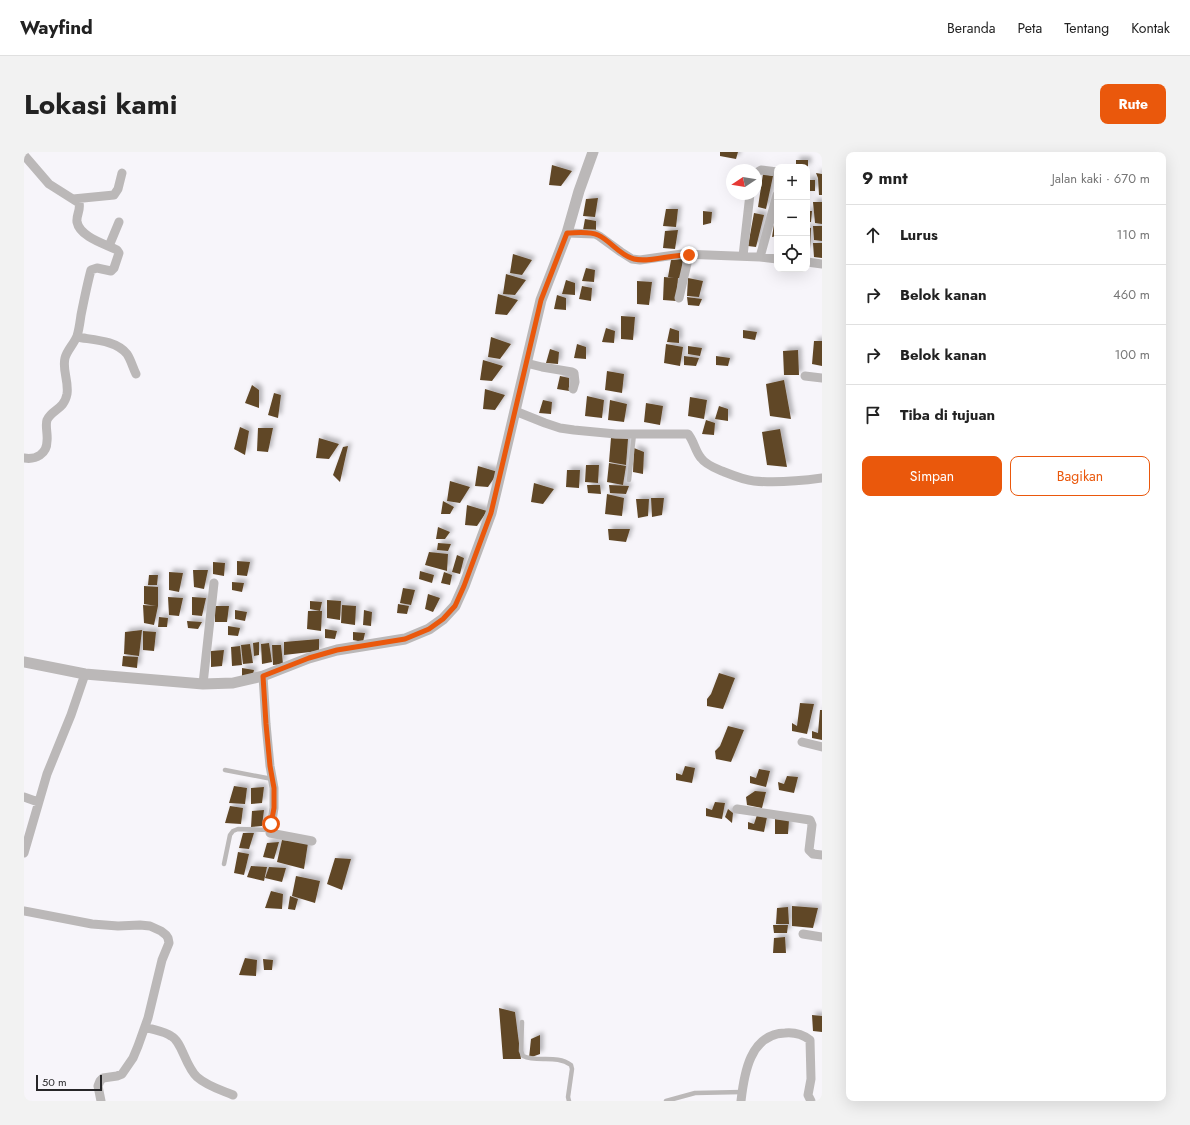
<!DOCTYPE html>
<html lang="id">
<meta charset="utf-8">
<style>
:root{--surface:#fff;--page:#f2f2f2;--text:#222;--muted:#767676;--line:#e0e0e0;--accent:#ea580c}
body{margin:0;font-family:Jost,sans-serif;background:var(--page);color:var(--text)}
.controls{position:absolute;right:12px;top:12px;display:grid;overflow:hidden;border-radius:8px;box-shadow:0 4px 16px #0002}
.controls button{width:36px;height:36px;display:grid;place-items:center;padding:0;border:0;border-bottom:1px solid var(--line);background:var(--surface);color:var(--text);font:20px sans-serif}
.compass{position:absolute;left:702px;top:12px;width:36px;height:36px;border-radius:50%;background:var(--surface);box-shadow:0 4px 16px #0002;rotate:258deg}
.scale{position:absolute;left:12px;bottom:10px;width:66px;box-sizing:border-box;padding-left:4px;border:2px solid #272628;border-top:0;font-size:11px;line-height:14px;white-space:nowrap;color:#272628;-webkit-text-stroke:3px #f7f5fa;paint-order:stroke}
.stop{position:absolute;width:12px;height:12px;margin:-9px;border:3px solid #ea580c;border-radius:50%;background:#fff}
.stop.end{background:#ea580c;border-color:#fff;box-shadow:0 1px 4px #0008}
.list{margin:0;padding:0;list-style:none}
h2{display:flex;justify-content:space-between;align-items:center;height:52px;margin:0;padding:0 16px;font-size:17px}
h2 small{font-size:13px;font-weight:400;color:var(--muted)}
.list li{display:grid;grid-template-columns:26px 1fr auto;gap:12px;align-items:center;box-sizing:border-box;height:60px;padding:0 16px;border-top:1px solid var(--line)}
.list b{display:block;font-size:15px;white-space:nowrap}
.list em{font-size:13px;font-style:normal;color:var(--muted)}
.actions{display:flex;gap:8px;padding:12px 16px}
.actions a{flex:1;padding:9px 0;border:1px solid var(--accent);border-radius:8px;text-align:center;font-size:14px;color:var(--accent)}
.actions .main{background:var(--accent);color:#fff}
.icon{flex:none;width:22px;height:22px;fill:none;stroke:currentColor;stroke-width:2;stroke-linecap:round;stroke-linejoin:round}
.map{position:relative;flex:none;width:798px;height:949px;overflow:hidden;border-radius:8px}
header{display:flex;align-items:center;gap:24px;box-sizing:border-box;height:56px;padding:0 20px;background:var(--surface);border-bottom:1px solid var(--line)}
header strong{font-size:19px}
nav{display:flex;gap:22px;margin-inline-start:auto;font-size:14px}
.intro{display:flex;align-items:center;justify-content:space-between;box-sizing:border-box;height:96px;padding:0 24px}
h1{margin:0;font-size:28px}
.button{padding:10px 18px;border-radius:8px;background:var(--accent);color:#fff;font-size:14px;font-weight:700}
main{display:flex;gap:24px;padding:0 24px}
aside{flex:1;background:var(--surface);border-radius:8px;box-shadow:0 4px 16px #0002}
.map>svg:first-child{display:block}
.building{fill:#604727;filter:url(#shadow)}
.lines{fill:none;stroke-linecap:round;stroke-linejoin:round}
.service{stroke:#bbb8b8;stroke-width:4.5}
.minor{stroke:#bbb8b8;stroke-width:9}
.tertiary{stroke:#bbb8b8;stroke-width:11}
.route{stroke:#ea580c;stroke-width:5}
</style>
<header>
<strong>Wayfind</strong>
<nav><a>Beranda</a><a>Peta</a><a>Tentang</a><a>Kontak</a></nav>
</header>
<div class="intro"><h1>Lokasi kami</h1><a class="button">Rute</a></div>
<main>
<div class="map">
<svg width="798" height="949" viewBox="0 0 798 949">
<defs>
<filter id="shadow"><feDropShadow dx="3.5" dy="-3.5" stdDeviation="2" flood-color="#0004"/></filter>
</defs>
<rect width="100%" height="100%" fill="#f7f5fa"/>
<path class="building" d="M696,0H714L712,7L696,4Z
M772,8H784V15H772Z
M528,13L548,19L537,34L525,33Z
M792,21L798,22V43H795L794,26Z
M739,22L749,24L742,57L734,55Z
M783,28H791V39H783Z
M574,46L571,65L559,64L562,47Z
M789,50H798V72L791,71Z
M642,57H654L652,75L639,74Z
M679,59L688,60L687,71L679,73Z
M783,59H788L787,70H783Z
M730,61L740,63L732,95L724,94Z
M751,66H753V84L748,85Z
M561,67L572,69V79L559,78Z
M789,74H798V89L790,88Z
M783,75L787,76L786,97H783Z
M654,78L651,97L639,96L641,79Z
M789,91H798V106L790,105Z
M489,102L508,108L498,123L486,121Z
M659,107L657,126H654L652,149L639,148L640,125L650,126L644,125L647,108Z
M562,116L571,118L570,130L558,129Z
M482,122L502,128L491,143L479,142Z
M664,126L679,129L675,145L663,144Z
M542,128L551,131V143L538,142Z
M613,129L628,130L625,153L613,152Z
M558,134L568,136L567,149L555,147Z
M474,142L494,148L483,163L471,162Z
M533,143L542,146V158L530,157Z
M663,145L678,147L675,154L664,153Z
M597,164L611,165L609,188L597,187Z
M582,176L591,179L590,191L578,190Z
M646,176L655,179V191L643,190Z
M719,178L733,180L731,188L719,186Z
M467,185L487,192L476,207L464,205Z
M790,189H798V214L788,212Z
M553,192L562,195V207L550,206Z
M642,192L659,195L656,214L640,211Z
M664,194L678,196L676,204L664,202Z
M526,197L535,200L534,212L522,211Z
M774,198L775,223H760L759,199Z
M660,204L675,206L672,214L660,213Z
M692,204L706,206L704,214L692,213Z
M459,208L479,214L468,229L456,228Z
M583,219L600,222L598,241L581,238Z
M536,224L545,226V239L533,237Z
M760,228L767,267L746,264L742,232Z
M228,233L235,238V256L221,251Z
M461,237L481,243L471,258L459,257Z
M250,241L257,243L254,266L244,263Z
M563,244L580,248L578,266L561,264Z
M666,245L683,248L680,267L664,264Z
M519,248L528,250L527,262L515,261Z
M586,248L603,252L600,270L584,268Z
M622,251L639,254L636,273L620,270Z
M695,254L704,257V269L691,267Z
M682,268L691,271L690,283L678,282Z
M216,275L225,279L221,303L210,297Z
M234,276H249L244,300L233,299Z
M756,277L763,315L743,313L738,280Z
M295,286L315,292L305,307L292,306Z
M587,286L604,287L602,313L585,310Z
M324,294L316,330L309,323L319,295Z
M610,296L620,300L619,322L609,320Z
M585,311L602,314L599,333L583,330Z
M562,313H575L574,331L561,330Z
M454,314L474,320L464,335L451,334Z
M543,318H556L555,336L542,335Z
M426,329L446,335L436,351L423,349Z
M510,331L530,337L519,352L507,350Z
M563,333H576L577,342L564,341Z
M585,333L605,334L602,342L586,341Z
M583,342L600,346L598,364L581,362Z
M627,346H640L638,363L628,365Z
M612,347H625L624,364L614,366Z
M419,349L430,355L426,362H417Z
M443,353L463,359L453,374L441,373Z
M414,375L426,380L421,387H412Z
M584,377H606L602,390L585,388Z
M414,391L427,392L424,399L413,398Z
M405,400L424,402L423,419L401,413Z
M433,403L440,406L436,422L428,420Z
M213,409L226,410L223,424L213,423Z
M189,410L201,411L200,424L189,422Z
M169,418H184L180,437L170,435Z
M396,419L410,423L408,431L395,427Z
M145,420L159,421L155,440L145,438Z
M420,420L428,423L426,433L417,431Z
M125,423H134L133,433H124Z
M208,430L220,431L218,440L208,438Z
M120,434L134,435V454L130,473L120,471L119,453L132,454L120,452Z
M379,436L391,438L387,453L376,451Z
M404,442L416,446L409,460L401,457Z
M144,445L159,446L155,464L145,463Z
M168,445L182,446L178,464L168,463Z
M303,448L317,449L316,468L303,466Z
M286,449L298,450L296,459L286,457Z
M374,452L385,454L383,462L373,461Z
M318,453L332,454L331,473L317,471Z
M191,454H205L203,470H191Z
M211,458L223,460L221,469L211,467Z
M340,458L348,460L347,474L339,473Z
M284,459H298L297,479L283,477Z
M135,465L144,466L143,475H134Z
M163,469L178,470L174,477L164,476Z
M204,474L216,476L214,484L204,483Z
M301,477L313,479L311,487L301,486Z
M118,478L115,504L100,502L101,480Z
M119,479L132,480L130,499L119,498Z
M329,480L341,481L339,490L329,488Z
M295,487V499L260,503V490Z
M235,490V503L230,504L229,491Z
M245,491L248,510L238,512L237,492Z
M226,492L229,511L219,512L217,493Z
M248,493H257L259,512L249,513Z
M216,494L218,513L208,514L207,495Z
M200,498L198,514L187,515V499Z
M99,504L114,505L113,516L98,514Z
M218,516L230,518L228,526L218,525Z
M695,521L711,526L699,557L683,554V547L687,542Z
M776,551L790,552L783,582L768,579V571L773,574Z
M796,558H798V588L788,586V579L794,581Z
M704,574L720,578L707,610L692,607L691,599L696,594Z
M661,614L671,616L668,631L652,628V621L658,623Z
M735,617L746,619L742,635L726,631V624L732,626Z
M763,624L774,625L770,641L755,638L754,630L760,632Z
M210,634L223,636L221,652L205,651Z
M240,635L238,651L227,652V636Z
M731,639L742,640L738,656L723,653L722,645Z
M691,650L701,651L698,667L682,664V656L688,658Z
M206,654L219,656L217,672L201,671Z
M704,657L709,661L708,671L701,665Z
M240,658L238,674L227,675L228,659Z
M733,663L743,665L740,680L724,677V670L730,672Z
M751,667L765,668L764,682H751Z
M219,681H230L225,697L215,696Z
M258,688L284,691L280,717L253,710Z
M255,690L250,707L239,705L243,691Z
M214,700L225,702L220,723L210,721Z
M311,706L327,707L318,738L303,732Z
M227,714L243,715L240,729L223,725Z
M245,715L262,716L258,730L241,726Z
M272,724L296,729L291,751L268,744Z
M247,739L259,742L258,757L241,756Z
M266,744L274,747L271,758L264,757Z
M768,754L794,756L789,776L768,774Z
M764,755L765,772H752L753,756Z
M749,773H764L763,781H750Z
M761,785L762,801H749L750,786Z
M221,806L233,808L232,824L215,823Z
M239,807L249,808L248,818H240Z
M475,856L491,860L497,907H479Z
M788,863L798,864V880L789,879Z
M516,883V902L505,906L507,887Z"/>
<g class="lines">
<path class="service" d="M605,328L610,282
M201,618L248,627
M200,712L206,683L209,679L214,677L246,678
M498,870L497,899L499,904C514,911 532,902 547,913L548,917L544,945L545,949
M642,949L671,941L718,940"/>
<path class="minor" d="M0,3L25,32L55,51C57,58 52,63 53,70C56,85 81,92 93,98L95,101L90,116L87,119L73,116L67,118C63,133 60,148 57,163C56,170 55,178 53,184C50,192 43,198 41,206C38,218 45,229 43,242C40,258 28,257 23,268C21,274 24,282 23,289C23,302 12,308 0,306
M732,21L737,18L753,20
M49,47L90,43L94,37L98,21
M543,81L571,82L575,84L597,100L608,107L616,108L658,102L736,105L753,107
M85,94L95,70
M719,104L726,42
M736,105L753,43
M783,110L798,112
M655,146L665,103
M53,185C69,188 92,188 103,202C107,208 109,216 112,222
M502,211L518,215L548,220L550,221L551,230L549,237
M781,224L798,226
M491,259L521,271L536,276L550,278L592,282H664C670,289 671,299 677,306C682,313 691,316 698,319C708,323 720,328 730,329C752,331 776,329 798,326
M239,524L242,572L246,614L250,636V656L246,681L288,689
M179,532L190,431
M778,590L798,595
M0,645L14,650
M713,657L786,668L788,673L785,698L789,702L798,703
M0,701L23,622L47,563L61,522
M0,759L68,772L94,774L116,773L126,774L137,779L142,783L144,786L145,791L138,808L124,866L114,894L109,906L98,922L93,924L79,926L76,929L74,934L77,949
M779,782L798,785
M121,875C129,878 140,879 147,884C158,889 161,914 173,925C183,934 197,938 209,943
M717,949C720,922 726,882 761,881C771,880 778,882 786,888L787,927L784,943L787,949"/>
<path class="tertiary" d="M0,510L61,522L179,532L209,531L239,524L285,506L313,498L381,487L405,477L419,467L431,454L440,434L467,361L517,148L543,81L555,39L569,0"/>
</g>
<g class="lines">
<path class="route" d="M247,672L250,656V636L246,614L242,572L239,524L285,506L313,498L381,487L405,477L419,467L431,454L440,434L467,361L517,148L543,81C552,81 565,79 574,83C587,89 595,103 610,107C626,111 647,102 665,103"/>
</g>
</svg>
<div class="controls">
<button>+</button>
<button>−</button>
<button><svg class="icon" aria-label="locate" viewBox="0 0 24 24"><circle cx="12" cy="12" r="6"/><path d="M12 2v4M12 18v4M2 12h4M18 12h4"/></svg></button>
</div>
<svg class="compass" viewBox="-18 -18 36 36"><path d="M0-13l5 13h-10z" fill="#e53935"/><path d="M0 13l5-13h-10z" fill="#767676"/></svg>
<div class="scale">50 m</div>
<div class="stop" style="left:247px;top:672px"></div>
<div class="stop end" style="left:665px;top:103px"></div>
</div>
<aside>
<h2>9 mnt<small>Jalan kaki · 670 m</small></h2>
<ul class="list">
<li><svg class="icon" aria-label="ahead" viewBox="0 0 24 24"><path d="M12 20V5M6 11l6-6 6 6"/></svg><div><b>Lurus</b></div><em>110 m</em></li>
<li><svg class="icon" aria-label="right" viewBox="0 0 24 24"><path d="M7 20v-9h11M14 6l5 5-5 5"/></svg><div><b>Belok kanan</b></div><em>460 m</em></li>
<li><svg class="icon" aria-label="right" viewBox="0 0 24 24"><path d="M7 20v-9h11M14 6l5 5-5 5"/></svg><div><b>Belok kanan</b></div><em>100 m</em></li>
<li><svg class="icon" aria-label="arrive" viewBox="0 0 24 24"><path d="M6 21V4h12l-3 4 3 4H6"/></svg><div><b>Tiba di tujuan</b></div></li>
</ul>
<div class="actions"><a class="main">Simpan</a><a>Bagikan</a></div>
</aside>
</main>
